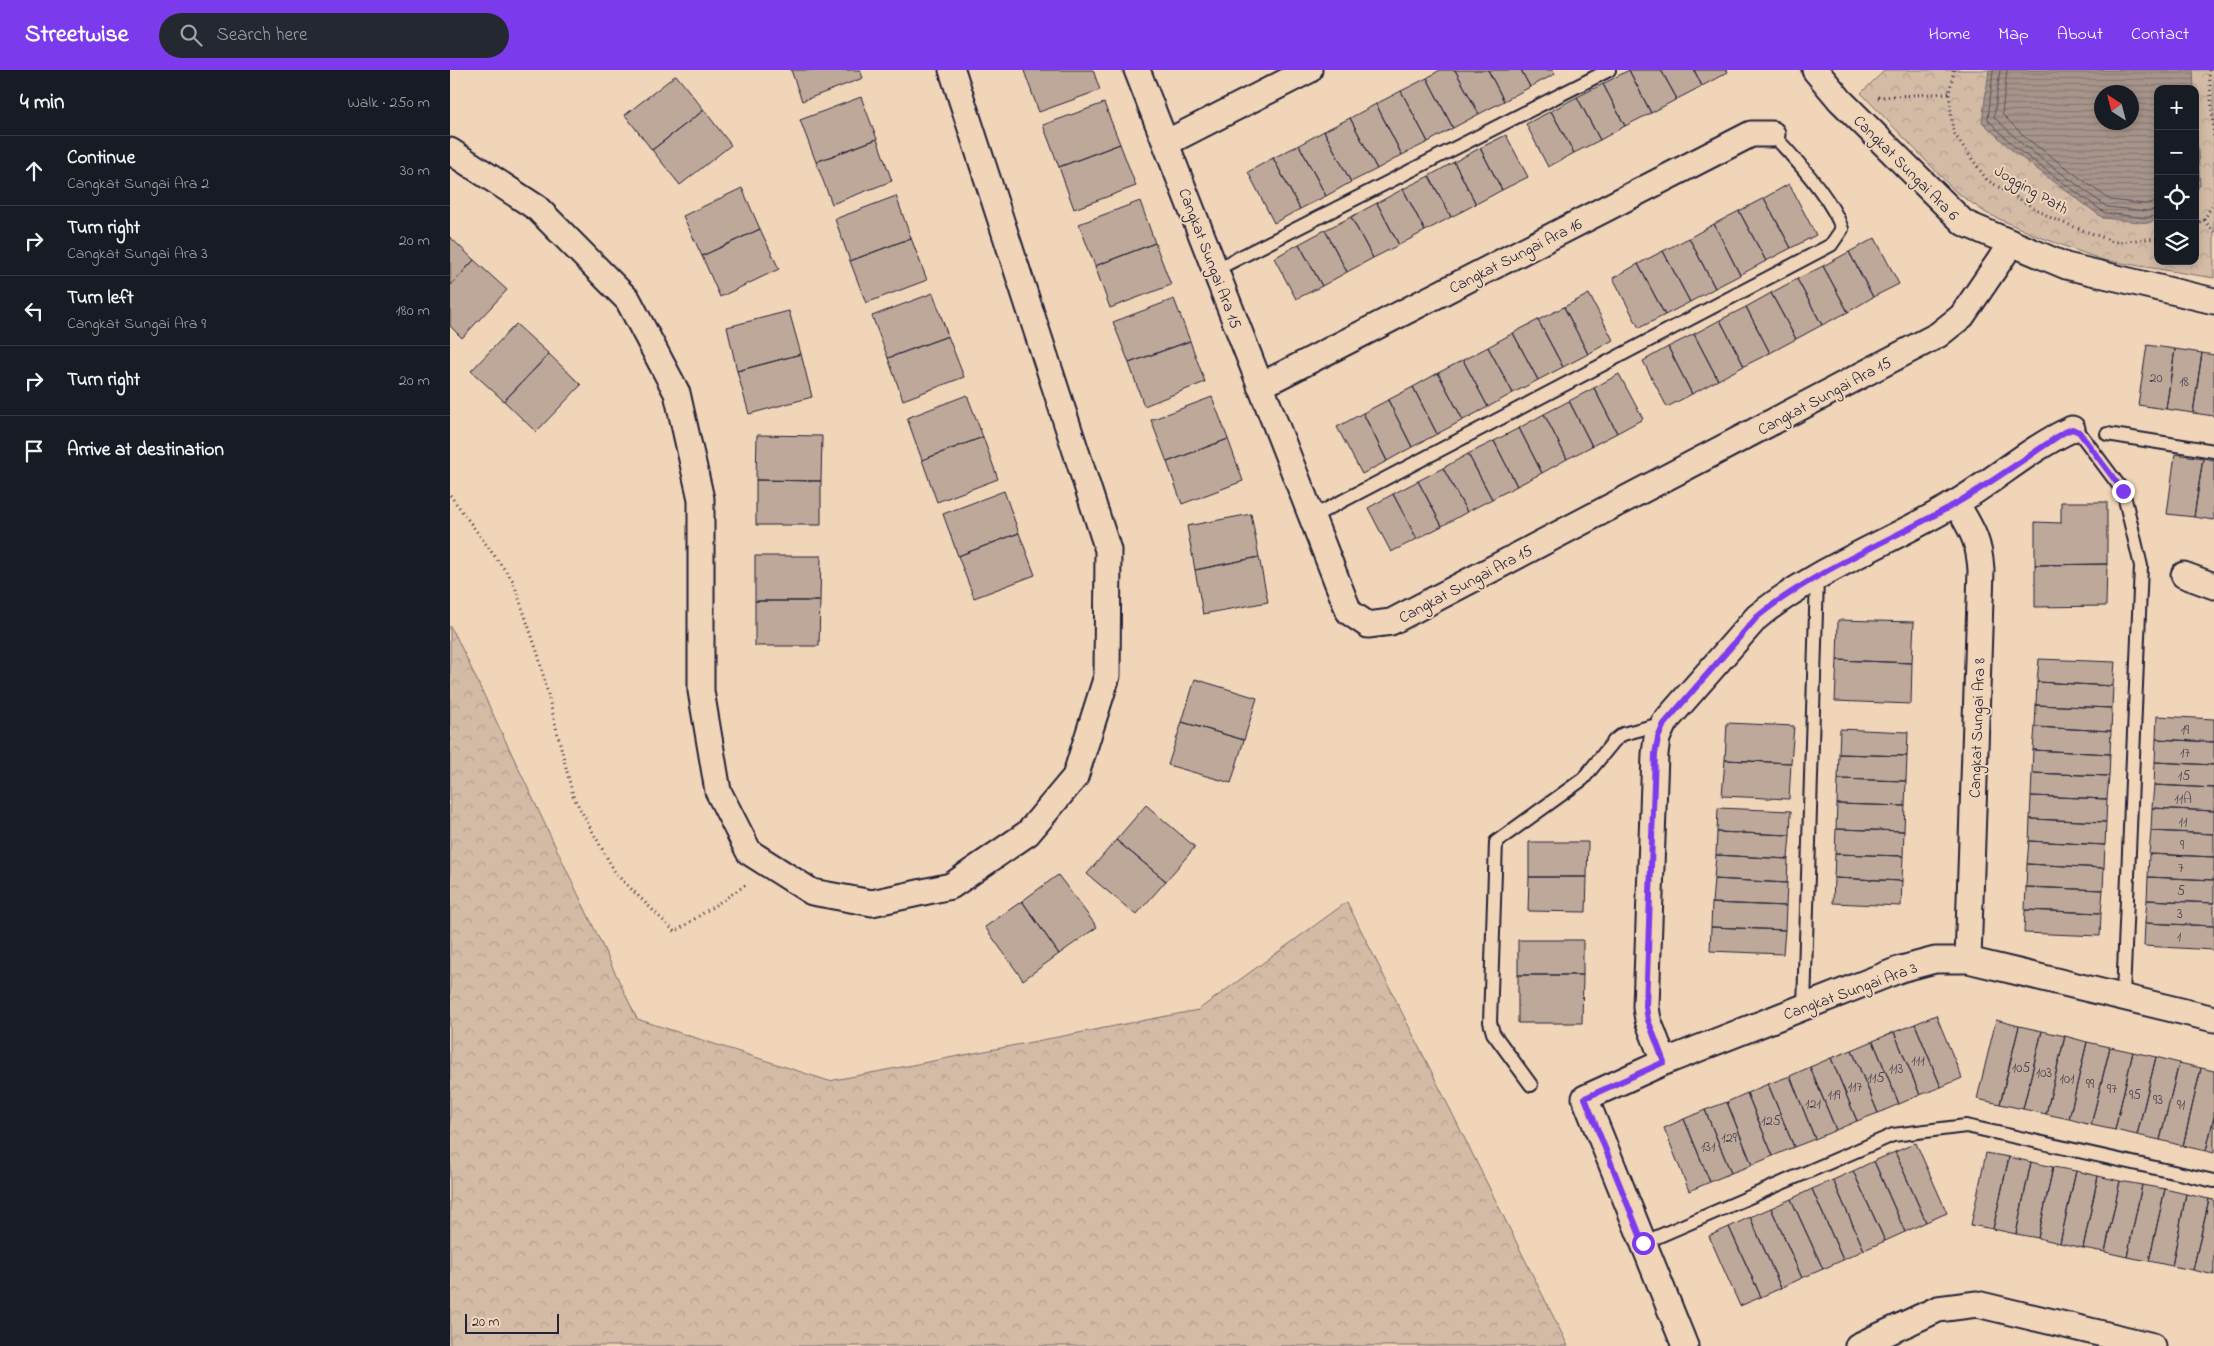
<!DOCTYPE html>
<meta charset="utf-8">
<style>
:root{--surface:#171b24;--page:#242831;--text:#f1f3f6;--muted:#9ea1a6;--line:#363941;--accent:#7c3aed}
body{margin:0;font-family:"Indie Flower",sans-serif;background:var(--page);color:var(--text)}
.controls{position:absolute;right:15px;top:15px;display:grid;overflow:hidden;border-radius:10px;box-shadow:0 2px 8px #0003}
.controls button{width:45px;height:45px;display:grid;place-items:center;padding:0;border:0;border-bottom:1px solid var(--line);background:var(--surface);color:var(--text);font:25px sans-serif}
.compass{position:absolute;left:1644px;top:15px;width:45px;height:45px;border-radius:50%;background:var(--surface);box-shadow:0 2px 8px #0003;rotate:324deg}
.scale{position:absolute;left:15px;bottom:12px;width:94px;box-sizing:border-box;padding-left:5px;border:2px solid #22223b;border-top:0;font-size:14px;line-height:18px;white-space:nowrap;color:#22223b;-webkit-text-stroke:4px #f1d5b8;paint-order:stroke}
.stop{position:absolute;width:15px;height:15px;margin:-11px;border:4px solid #7c3aed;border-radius:50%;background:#fff}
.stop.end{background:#7c3aed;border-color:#fff;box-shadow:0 1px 5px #0008}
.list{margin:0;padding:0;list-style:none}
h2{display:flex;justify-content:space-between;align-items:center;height:65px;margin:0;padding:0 20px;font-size:21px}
h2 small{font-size:16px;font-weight:400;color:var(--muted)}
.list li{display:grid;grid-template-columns:32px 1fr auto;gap:15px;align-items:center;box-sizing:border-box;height:70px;padding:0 20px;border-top:1px solid var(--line)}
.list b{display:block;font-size:19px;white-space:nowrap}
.list p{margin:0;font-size:16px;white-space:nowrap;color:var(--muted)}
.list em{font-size:16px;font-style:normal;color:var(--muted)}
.icon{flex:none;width:28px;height:28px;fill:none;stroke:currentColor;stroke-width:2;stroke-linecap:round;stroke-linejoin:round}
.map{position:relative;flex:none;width:1764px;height:1276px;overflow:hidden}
header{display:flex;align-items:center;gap:30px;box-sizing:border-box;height:70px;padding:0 25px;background:var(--accent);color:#fff}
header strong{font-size:24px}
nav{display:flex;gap:28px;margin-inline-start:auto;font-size:18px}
.search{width:350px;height:45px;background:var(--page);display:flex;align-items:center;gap:12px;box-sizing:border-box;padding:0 18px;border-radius:28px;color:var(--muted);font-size:19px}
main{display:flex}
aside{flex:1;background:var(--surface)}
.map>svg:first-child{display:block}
.forest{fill:url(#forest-crowns);stroke:#7a6e70;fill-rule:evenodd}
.water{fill:url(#water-rules);stroke:#72676b;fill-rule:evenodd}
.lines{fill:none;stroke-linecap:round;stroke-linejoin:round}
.shore{stroke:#57505b;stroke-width:1}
.building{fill:#bea899;stroke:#22223b}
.service-casing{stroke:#22223b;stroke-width:16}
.minor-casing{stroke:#22223b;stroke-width:29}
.path{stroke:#22223b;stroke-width:3;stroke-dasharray:1 4;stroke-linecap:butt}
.service{stroke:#f1d5b8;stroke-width:12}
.minor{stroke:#f1d5b8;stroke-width:25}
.route{stroke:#7c3aed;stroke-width:6}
.labels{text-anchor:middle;stroke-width:4;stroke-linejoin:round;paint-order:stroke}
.number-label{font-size:14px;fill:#494452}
.street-label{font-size:16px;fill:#22223b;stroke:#f1d5b8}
</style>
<header>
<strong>Streetwise</strong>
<div class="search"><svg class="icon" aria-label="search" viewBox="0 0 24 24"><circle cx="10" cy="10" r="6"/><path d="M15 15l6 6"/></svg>Search here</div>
<nav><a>Home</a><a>Map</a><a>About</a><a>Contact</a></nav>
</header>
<main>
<aside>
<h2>4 min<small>Walk · 250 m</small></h2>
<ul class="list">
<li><svg class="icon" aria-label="ahead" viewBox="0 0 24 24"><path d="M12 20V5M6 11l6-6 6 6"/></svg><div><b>Continue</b><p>Cangkat Sungai Ara 2</p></div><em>30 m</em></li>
<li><svg class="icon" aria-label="right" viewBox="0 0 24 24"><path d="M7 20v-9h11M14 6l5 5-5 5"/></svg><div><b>Turn right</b><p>Cangkat Sungai Ara 3</p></div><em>20 m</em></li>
<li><svg class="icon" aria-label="left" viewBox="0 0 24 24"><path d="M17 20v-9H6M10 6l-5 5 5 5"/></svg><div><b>Turn left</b><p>Cangkat Sungai Ara 9</p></div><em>180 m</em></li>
<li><svg class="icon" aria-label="right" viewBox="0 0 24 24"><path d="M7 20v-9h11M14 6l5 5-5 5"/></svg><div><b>Turn right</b></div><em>20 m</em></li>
<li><svg class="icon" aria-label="arrive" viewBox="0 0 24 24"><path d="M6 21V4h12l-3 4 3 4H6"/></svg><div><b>Arrive at destination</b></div></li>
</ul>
</aside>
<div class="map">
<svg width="1764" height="1276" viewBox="0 0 1764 1276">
<defs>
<pattern id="forest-crowns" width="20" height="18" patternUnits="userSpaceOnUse" patternTransform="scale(1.25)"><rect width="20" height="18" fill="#d3bba6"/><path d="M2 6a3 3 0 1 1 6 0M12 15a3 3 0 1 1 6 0" fill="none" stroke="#b5a090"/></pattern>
<pattern id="water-rules" width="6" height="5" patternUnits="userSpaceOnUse" patternTransform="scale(1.25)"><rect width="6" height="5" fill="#a7958b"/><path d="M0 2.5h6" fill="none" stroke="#887973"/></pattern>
</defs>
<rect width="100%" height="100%" fill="#f1d5b8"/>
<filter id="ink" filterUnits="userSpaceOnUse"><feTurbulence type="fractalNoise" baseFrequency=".02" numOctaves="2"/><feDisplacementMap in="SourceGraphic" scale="10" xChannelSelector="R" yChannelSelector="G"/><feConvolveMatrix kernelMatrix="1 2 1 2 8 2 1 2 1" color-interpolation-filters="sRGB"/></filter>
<g filter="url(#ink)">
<path class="forest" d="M1435,0H1764V208L1653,190L1587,166L1536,143L1505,121L1411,23ZM1708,19H1745V191H1708ZM1652,22H1682V52H1652Z
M0,556L6,566L187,949L379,1011L748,940L897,832L1118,1276H0Z"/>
<path class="water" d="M1539,0H1743L1744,19H1708V149L1698,153L1653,148L1564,82L1532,52ZM1652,22H1682V52H1652Z
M1745,36L1750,115L1745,122Z"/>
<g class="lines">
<path class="shore" d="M1543,0L1538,50L1567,79L1655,143L1697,148L1708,145
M1550,0L1544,47L1572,74L1657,137L1697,141L1708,139
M1557,0L1552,44L1576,68L1660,130L1695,134L1708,131"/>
</g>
<path class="building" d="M341,0H410L413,8L352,31Z
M576,0H643L650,20L589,42L574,1Z
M990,0H1005L1029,44L1003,58L977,8Z
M1005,0H1038L1054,31L1029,44Z
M1038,0H1071L1080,17L1054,31Z
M1071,0H1103L1105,4L1080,17Z
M1179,0L1201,43L1175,56L1153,14Z
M1179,0H1211L1227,29L1201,43Z
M1211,0H1244L1252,16L1227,29Z
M1244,0H1277L1278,2L1252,16Z
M226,5L254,40L202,80L175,45Z
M977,8L1003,58L978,72L951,21Z
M1153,14L1175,56L1150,70L1127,27Z
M951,21L978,72L952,85L926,34Z
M411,27L427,69L366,92L350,50Z
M1127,27L1150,70L1124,83L1101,41Z
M654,33L670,74L609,97L593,55Z
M926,34L952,85L927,99L900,48Z
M254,40L281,75L230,115L202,80Z
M1101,41L1124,83L1098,97L1076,54Z
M900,48L927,99L901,112L874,61Z
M874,61L901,112L876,126L849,75Z
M1056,65L1078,107L1052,120L1030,78Z
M427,69L442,111L382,134L366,92Z
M670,74L686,116L624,139L609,97Z
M849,75L876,126L850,139L823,88Z
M1030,78L1052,120L1026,134L1004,92Z
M823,88L850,139L824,153L798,102Z
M1004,92L1026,134L1001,147L979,106Z
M979,106L1001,147L975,161L953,119Z
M1339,114L1366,165L1341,178L1314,128Z
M292,118L310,159L252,186L233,146Z
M953,119L975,161L949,175L927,133Z
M446,126L461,168L400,191L385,149Z
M1314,128L1341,178L1316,191L1289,141Z
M690,131L705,173L645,196L629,154Z
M927,133L949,175L923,188L901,147Z
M1289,141L1316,191L1290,205L1264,154Z
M901,147L923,188L897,202L875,160Z
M1264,154L1290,205L1265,218L1239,168Z
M310,159L329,199L270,227L252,186Z
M875,160L897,202L872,216L849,174Z
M0,167L24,190L0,216Z
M461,168L477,210L416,233L400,191Z
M1239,168L1265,218L1240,232L1213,181Z
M1425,168L1449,214L1423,227L1399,182Z
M705,173L721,215L660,238L645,196Z
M849,174L872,216L846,229L824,188Z
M1213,181L1240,232L1215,245L1188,194Z
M1399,182L1423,227L1398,242L1373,196Z
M24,190L57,220L12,268L0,256V216Z
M1188,194L1215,245L1189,258L1163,208Z
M1373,196L1398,242L1372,255L1347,209Z
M1347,209L1372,255L1346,269L1321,223Z
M483,223L498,266L438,288L422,246Z
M1321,223L1346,269L1320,283L1296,237Z
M1139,224L1163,270L1138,284L1114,237Z
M724,229L740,271L679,293L663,252Z
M1114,237L1138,284L1113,297L1088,250Z
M1296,237L1320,283L1294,296L1270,250Z
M339,241L351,284L287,301L277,257Z
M1088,250L1113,297L1088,310L1063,263Z
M1270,250L1294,296L1268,310L1244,264Z
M66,254L99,284L54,331L21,301Z
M1063,263L1088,310L1063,323L1038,277Z
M1244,264L1268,310L1242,324L1218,277Z
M498,266L514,307L453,330L438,288Z
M740,271L755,312L694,336L679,293Z
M1697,275L1725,279L1716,339L1688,335Z
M1038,277L1063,323L1038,337L1013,290Z
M1218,277L1242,324L1217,337L1193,291Z
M1725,279L1752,283L1743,343L1716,339Z
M1752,283L1764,285V346L1743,343Z
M99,284L131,315L86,362L54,331Z
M351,284L362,327L299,344L287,301Z
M1013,290L1038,337L1013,350L988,303Z
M988,303L1013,350L987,364L963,317Z
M1169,304L1193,349L1167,363L1144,318Z
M963,317L987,364L962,377L938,330Z
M1144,318L1167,363L1142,376L1119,331Z
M517,325L533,367L472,390L457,348Z
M762,327L778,369L717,392L701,350Z
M938,330L962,377L937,391L913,343Z
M1119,331L1142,376L1117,389L1094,344Z
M913,343L937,391L912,404L887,357Z
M1094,344L1117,389L1092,403L1069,358Z
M1069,358L1092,403L1067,416L1044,371Z
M307,365L372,366L371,411L306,410Z
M533,367L548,409L487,432L472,390Z
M778,369L793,411L732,434L717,392Z
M1044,371L1067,416L1042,429L1018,384Z
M1018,384L1042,429L1017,442L993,398Z
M1725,384L1753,388L1744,447L1717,444Z
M1753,388L1764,390V450L1744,447Z
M993,398L1017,442L992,456L968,411Z
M306,410L371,411V455H306Z
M968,411L992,456L967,469L943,424Z
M554,421L569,463L508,486L493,444Z
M943,424L967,469L941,482L918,438Z
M1611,432H1657V494L1585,495V452L1611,453Z
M801,444L809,487L745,500L737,456Z
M569,463L585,505L524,528L508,486Z
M305,486H371L370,531H305Z
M809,487L818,532L753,544L745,500Z
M1657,494L1656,536L1585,537V495Z
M305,531H370L369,576H305Z
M1388,550L1464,552L1462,593L1387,590Z
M1589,589L1665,592L1663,616L1587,612Z
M1387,590L1462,593L1461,634L1385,631Z
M745,609L807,628L794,670L732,652Z
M1587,612L1663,616L1662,638L1586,635Z
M1586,635L1662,638L1661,661L1585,657Z
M1707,646L1764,649V672L1706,669Z
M732,652L794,670L781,713L718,695Z
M1277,653L1344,656L1341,693L1275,690Z
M1585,657L1661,661L1660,684L1583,680Z
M1390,659L1458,662L1457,686L1389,684Z
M1706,669L1764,672V695L1705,692Z
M1583,680L1660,684L1659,706L1582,703Z
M1389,684L1457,686L1456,711L1388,709Z
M1275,690L1341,693L1339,729L1272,726Z
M1705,692L1764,695V718L1704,715Z
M1582,703L1659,706L1657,729L1581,726Z
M1388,709L1456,711L1455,736L1387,734Z
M1704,715L1764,718V741L1702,738Z
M1581,726L1657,729L1656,752L1580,749Z
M1387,734L1455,736L1454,761L1386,759Z
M696,735L745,777L716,811L666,770Z
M1268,738L1341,741L1340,765L1267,762Z
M1702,738L1764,741V764L1701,761Z
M1580,749L1656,752L1655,775L1579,771Z
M1386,759L1454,761L1453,786L1385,784Z
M1701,761L1764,764V787L1699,784Z
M1267,762L1340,765L1338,789L1266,785Z
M666,770L716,811L686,845L637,804Z
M1579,771L1655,775L1654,798L1577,794Z
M1079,772H1138L1137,807H1079Z
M1385,784L1453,786L1452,811L1384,808Z
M1699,784L1764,787V810L1698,807Z
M1266,785L1338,789L1337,813L1264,809Z
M1577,794L1654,798L1653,820L1576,817Z
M608,805L647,857L609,884L572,831Z
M1079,807H1137L1136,842L1078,841Z
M1698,807L1764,810V833L1697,830Z
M1384,808L1452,811L1451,836L1383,833Z
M1264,809L1337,813L1336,836L1262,833Z
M1576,817L1653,820L1651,843L1575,840Z
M1697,830L1764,833V856L1695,853Z
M572,831L609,884L573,910L535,857Z
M1262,833L1336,836L1335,860L1261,857Z
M1575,840L1651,843L1650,866L1574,863Z
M1695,853L1764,856V880L1694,876Z
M1261,857L1335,860L1333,884L1260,881Z
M1068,870H1133V905H1068Z
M1068,905H1133L1132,953H1068Z
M1486,945L1512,1008L1491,1017L1465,954Z
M1546,950L1569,956L1550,1034L1527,1029Z
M1465,954L1491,1017L1470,1025L1444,962Z
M1569,956L1592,961L1573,1039L1550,1034Z
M1592,961L1615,966L1596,1044L1573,1039Z
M1444,962L1470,1025L1449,1034L1423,971Z
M1615,966L1637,972L1619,1049L1596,1044Z
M1423,971L1449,1034L1428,1043L1402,980Z
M1637,972L1660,977L1641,1055L1619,1049Z
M1660,977L1683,982L1665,1060L1641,1055Z
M1402,980L1428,1043L1407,1051L1381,988Z
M1683,982L1706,987L1687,1065L1665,1060Z
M1706,987L1729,993L1710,1070L1687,1065Z
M1381,988L1407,1051L1386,1060L1360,997Z
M1729,993L1751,998L1733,1076L1710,1070Z
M1360,997L1386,1060L1365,1069L1340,1006Z
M1751,998L1764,1001V1047L1756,1081L1733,1076Z
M1340,1006L1365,1069L1344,1077L1318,1014Z
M1318,1014L1344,1077L1323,1086L1297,1023Z
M1297,1023L1323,1086L1302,1095L1277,1032Z
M1277,1032L1302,1095L1281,1103L1255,1040Z
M1255,1040L1281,1103L1260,1112L1234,1049Z
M1764,1047V1083L1756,1081Z
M1234,1049L1260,1112L1239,1121L1214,1058Z
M1466,1073L1497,1143L1476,1152L1445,1082Z
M1445,1082L1476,1152L1455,1162L1424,1091Z
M1536,1083L1559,1087L1543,1159L1521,1155Z
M1559,1087L1581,1092L1566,1164L1543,1159Z
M1424,1091L1455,1162L1435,1171L1403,1101Z
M1581,1092L1603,1097L1588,1168L1566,1164Z
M1603,1097L1626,1101L1610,1173L1588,1168Z
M1403,1101L1435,1171L1414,1180L1383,1110Z
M1626,1101L1648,1106L1633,1178L1610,1173Z
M1648,1106L1670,1111L1655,1182L1633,1178Z
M1383,1110L1414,1180L1393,1190L1362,1119Z
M1670,1111L1692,1115L1677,1187L1655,1182Z
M1692,1115L1715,1119L1699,1191L1677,1187Z
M1362,1119L1393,1190L1373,1199L1341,1129Z
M1715,1119L1736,1124L1722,1196L1699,1191Z
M1736,1124L1759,1129L1743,1200L1722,1196Z
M1341,1129L1373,1199L1352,1208L1321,1138Z
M1759,1129L1764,1130V1205L1743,1200Z
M1321,1138L1352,1208L1331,1218L1300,1147Z
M1300,1147L1331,1218L1311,1227L1279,1157Z
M1279,1157L1311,1227L1290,1236L1259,1166Z"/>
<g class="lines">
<defs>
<path id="service" d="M765,200L1159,0
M1622,359L1629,362L1673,421L1691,496L1673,925
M1657,364L1764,381
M862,447L1381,175L1392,159C1382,129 1344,87 1322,64
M1354,937L1367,508
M1081,1015L1043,963L1040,952L1046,772L1133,709L1164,671L1173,664L1214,653
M1193,1173L1443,1065L1516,1056L1764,1111"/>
<path id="minor" d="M687,0L899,542L918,555L941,552L1488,265L1512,246L1561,174
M1365,0L1390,30L1514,153L1616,196L1764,231
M716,73L859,0
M0,81L87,138L178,230L227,323L251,429V621L268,721L299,782L362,822L422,833L501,816L578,763L625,707L657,606L658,480L502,0
M810,316L1301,64H1322
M1506,433C1521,459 1529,469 1531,500L1518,890
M1734,505L1764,516
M1214,992L1198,950L1196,937L1205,684L1207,668L1214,653L1307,547C1366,499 1441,472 1506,433C1545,410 1582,377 1622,359
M1235,1276L1135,1028L1214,992L1451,899L1485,890H1518L1764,949
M1408,1276L1488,1239L1527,1234L1703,1276"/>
</defs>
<use href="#service" class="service-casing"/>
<use href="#minor" class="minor-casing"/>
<path class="path" d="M1504,0L1499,23L1503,62L1537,110L1603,149L1665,172L1708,168
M1759,0L1764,68
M1428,27L1499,23
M1754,150L1764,162
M1745,154L1754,150L1764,132
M0,425L63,511L88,584L123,726L166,804L225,862L297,814"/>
<use href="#service" class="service"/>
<use href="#minor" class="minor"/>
</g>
</g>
<g class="lines" filter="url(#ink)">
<path class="route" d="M1193,1173L1135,1028L1214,992L1198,950L1196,937L1205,684L1208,668L1214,654L1307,547C1363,501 1442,470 1505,434C1542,412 1577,387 1613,363L1622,359L1629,362L1673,421"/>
</g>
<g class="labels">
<g class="number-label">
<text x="1706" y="312">20</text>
<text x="1734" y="316">18</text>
<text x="1735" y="664">19</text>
<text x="1735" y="687">17</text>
<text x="1734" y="710">15</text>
<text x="1733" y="733">11A</text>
<text x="1733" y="756">11</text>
<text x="1732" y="779">9</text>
<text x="1731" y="802">7</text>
<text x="1731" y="825">5</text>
<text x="1730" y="848">3</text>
<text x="1729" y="871">1</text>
<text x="1468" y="995">111</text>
<text x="1571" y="1002">105</text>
<text x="1446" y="1003">113</text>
<text x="1594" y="1007">103</text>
<text x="1426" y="1012">115</text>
<text x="1617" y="1013">101</text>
<text x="1640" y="1018">99</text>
<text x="1405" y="1021">117</text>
<text x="1662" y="1023">97</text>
<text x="1384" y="1029">119</text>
<text x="1685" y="1029">95</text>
<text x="1708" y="1034">93</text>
<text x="1363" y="1038">121</text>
<text x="1731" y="1039">91</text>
<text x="1321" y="1055">125</text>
<text x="1279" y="1072">129</text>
<text x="1258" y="1081">131</text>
</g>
<g class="street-label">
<text transform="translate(1457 97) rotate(45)" y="6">Cangkat Sungai Ara 6</text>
<text transform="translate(1582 119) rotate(30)" y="6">Jogging Path</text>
<text transform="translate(1065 185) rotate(-27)" y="6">Cangkat Sungai Ara 16</text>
<text transform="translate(761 188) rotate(69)" y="6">Cangkat Sungai Ara 15</text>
<text transform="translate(1374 325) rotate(-28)" y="6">Cangkat Sungai Ara 15</text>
<text transform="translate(1015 513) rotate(-28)" y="6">Cangkat Sungai Ara 15</text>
<text transform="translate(1526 658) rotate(-88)" y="6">Cangkat Sungai Ara 8</text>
<text transform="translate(1400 920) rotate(-20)" y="6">Cangkat Sungai Ara 3</text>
</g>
</g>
</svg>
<div class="controls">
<button>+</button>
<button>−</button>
<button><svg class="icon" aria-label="locate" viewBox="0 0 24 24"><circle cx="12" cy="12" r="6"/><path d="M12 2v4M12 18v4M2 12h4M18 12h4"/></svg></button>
<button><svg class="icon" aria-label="layers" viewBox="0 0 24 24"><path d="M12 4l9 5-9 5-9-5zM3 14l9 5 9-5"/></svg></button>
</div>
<svg class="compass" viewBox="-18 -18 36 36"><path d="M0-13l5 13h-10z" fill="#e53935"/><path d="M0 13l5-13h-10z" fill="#9ea1a6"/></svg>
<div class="scale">20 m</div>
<div class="stop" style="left:1193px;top:1173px"></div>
<div class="stop end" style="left:1673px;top:421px"></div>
</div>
</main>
